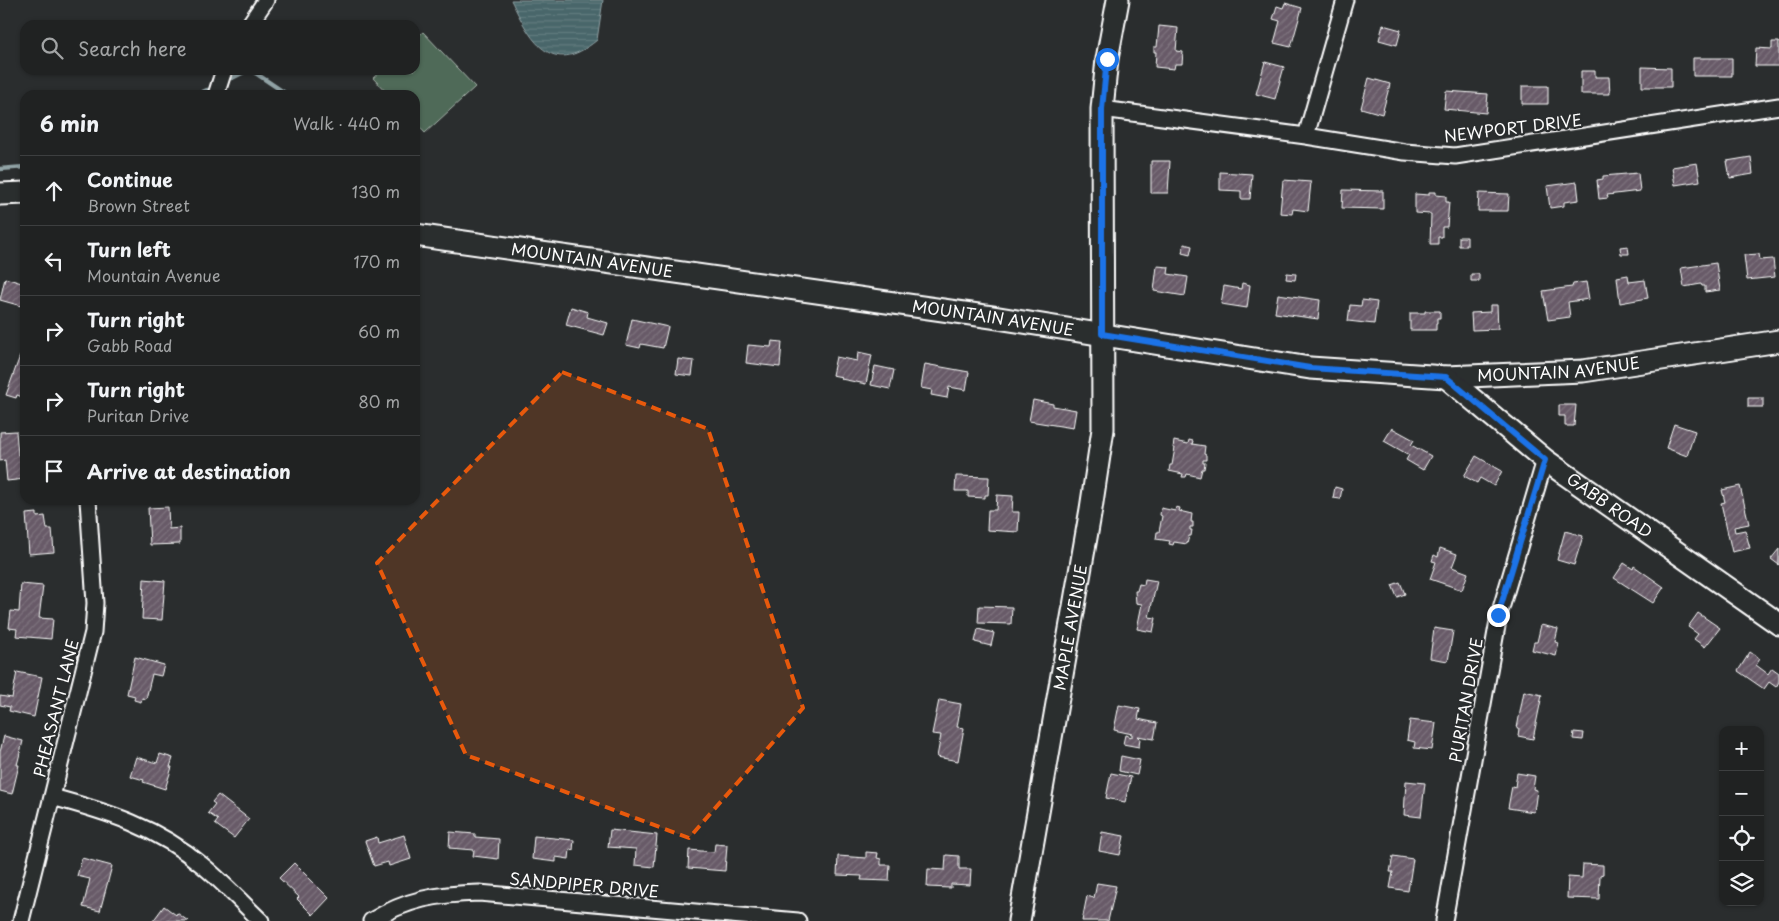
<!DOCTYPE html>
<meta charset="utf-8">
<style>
:root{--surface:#202222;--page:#282a2a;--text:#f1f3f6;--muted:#a2a4a5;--line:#3d3f40}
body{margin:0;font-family:"Playpen Sans",sans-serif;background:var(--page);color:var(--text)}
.controls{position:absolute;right:15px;bottom:15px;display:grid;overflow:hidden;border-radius:10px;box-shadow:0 1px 4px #0004}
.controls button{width:45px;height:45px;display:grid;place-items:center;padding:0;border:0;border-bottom:1px solid var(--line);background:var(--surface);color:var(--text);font:25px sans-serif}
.stop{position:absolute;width:15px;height:15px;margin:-11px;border:4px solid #1a73e8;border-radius:50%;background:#fff}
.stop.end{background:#1a73e8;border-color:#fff;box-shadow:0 1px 5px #0008}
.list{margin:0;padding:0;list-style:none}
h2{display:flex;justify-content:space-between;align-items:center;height:65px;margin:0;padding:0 20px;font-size:21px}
h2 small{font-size:16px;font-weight:400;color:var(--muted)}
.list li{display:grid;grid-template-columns:32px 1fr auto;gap:15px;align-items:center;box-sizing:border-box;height:70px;padding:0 20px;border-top:1px solid var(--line)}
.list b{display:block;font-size:19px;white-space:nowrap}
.list p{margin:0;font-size:16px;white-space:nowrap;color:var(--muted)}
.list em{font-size:16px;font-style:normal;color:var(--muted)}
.icon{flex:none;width:28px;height:28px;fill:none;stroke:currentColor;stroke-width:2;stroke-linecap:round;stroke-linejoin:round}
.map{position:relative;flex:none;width:1779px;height:921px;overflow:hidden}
.search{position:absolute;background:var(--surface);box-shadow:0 1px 4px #0004;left:20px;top:20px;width:400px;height:55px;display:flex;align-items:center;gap:12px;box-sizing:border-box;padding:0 18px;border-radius:15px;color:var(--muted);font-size:19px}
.panel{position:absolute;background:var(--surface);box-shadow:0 1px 4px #0004;left:20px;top:90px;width:400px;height:415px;border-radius:15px}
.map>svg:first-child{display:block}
.green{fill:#506a59;stroke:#a8b4ac}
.water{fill:url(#water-rules);stroke:#91a3a6}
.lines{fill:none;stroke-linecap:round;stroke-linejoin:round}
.stream{stroke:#91a3a6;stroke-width:4.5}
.building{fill:url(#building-hatch);stroke:#fff}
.street-casing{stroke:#fff;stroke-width:19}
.secondary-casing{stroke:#fff;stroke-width:25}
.street{stroke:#2a2d2e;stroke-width:15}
.secondary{stroke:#2a2d2e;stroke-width:21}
.route{stroke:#1a73e8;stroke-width:6}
.marked{fill:#e8590c;fill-opacity:0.2;stroke:#e8590c;stroke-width:4;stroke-dasharray:10 6;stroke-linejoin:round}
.labels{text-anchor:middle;stroke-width:4.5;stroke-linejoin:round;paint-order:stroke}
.street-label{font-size:16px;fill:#fff;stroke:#2a2d2e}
</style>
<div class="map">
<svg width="1779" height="921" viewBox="0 0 1779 921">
<defs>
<pattern id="water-rules" width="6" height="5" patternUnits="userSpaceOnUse" patternTransform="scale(1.25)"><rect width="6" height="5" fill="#48666a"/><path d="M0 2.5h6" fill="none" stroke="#637d80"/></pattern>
<pattern id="building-hatch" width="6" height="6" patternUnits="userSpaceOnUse" patternTransform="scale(1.25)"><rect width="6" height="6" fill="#675a67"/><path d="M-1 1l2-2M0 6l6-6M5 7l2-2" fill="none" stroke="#7e737e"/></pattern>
</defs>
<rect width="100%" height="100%" fill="#2a2d2e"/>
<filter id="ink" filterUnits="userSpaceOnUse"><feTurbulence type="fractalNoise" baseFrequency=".02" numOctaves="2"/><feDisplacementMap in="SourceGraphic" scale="10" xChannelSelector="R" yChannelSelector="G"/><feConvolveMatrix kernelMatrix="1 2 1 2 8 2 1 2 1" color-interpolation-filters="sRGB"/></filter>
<g filter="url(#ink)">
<path class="green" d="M423,32L475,87L425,133L415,122V95H389L373,78L382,70H415V39Z"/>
<path class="water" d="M511,0H603L597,40C550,79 530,39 511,0Z"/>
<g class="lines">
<path class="stream" d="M251,70L288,95
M232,78L248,70
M196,95L207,90
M0,169L25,167"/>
</g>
<path class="building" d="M1285,3L1302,8L1291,47L1274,43L1280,21L1273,19L1277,6L1283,8Z
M1383,25L1401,30L1397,45L1379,40Z
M1159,26L1178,28L1176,51L1183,52L1182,64H1175L1174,69L1155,67L1156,52H1154V47H1157Z
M1772,42H1779V66H1755L1756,48L1772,49Z
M1693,58H1732V76H1693Z
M1265,62L1284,67L1275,99L1256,94Z
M1642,67L1671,68V87H1642Z
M1581,71H1595V77H1609L1610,94H1581Z
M1369,78L1390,84L1382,114L1361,108Z
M1522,86H1548V104H1522Z
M1446,91L1488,94L1486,113L1444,109Z
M1751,157L1753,174L1730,178L1727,161Z
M1151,161H1170L1168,193H1151Z
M1697,163L1700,181L1675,185L1672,167Z
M1220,172L1252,174L1250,199H1241V191L1220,190Z
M1638,173L1640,191L1607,195L1608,198L1599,199L1597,180L1603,179V176Z
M1283,180L1311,182L1308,211L1293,209L1292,214L1280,213Z
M1577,182L1579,200L1564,202V206L1550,208L1547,186Z
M1343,190L1383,191V209L1342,208Z
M1429,192H1436V195L1446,196V202H1449L1447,227H1442V237H1438V244H1430L1431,214L1415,213V194L1429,195Z
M1479,193L1509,194L1508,211H1478Z
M1459,237H1467V246H1459Z
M1184,244L1192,246L1190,255L1182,253Z
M1628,246L1629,254H1621L1620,247Z
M1759,254L1760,260L1773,259L1775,277L1747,280L1744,255Z
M1716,263L1720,290L1705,292V286H1702L1701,284L1684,287L1681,268Z
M1157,266L1169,267L1168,274L1188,277L1185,296L1154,291Z
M1287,273L1296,274L1295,280L1286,279Z
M1471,274H1479V281H1471Z
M1628,275L1629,282L1645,280L1648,298L1620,303L1617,277Z
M5,278L25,284V307L0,300Z
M1586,282L1589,299L1568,302L1570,317L1548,320L1543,291L1572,287L1573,284Z
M1242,283L1250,285L1247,308L1221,304L1224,286L1241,289Z
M1278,294L1320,300L1318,319L1275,313Z
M1362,300L1377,302L1374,324L1348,321L1350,305L1361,306Z
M1490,305H1497L1498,329L1472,330L1471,313L1490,312Z
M571,307L588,312L587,317L608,323L604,335L566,325Z
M1425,311H1440V318H1437V323H1436V330H1410V313H1425Z
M632,319L668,327L663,348L641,344L640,348L626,345Z
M772,341L782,342L780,367L746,363L748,345L771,347Z
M858,352L872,355L866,384L841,379L842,377L832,375L836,357L857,361Z
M20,356L25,357V398L17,395L16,398L6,395Z
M678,359L694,361L692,376L676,374Z
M925,364L969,372L966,390L949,387L947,398L931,395L932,390L921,388Z
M875,366L894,370L890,389L871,385Z
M1748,398H1763V407H1748Z
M1033,400L1053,404V406L1076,410L1073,428L1029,421Z
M1559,405H1576L1574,426H1565V416H1559Z
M1674,424L1695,431L1687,456L1666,448Z
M1392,428L1414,440L1411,445L1431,456L1423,470L1406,460L1409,455L1384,441Z
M16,431L18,455L23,454L25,479L7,481L5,460L0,461V432Z
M1189,440L1193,441L1192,444L1205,446L1204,454L1206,455V460H1203V463H1205L1204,469H1202L1200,477L1187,474L1186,477H1182L1183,474L1169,471L1170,465H1172L1175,448H1173L1174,441L1188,444Z
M1476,456L1502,471L1494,486L1480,478L1477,483L1464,476Z
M956,476L989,477L988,495H985V498L968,497V491H955Z
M1740,486L1749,524L1734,527L1735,532L1745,530L1750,548L1732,552L1721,503L1725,502L1722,490Z
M1335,487L1342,489L1340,499L1333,498Z
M997,495L1013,496L1012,512H1019L1018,532L987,530L988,510H996Z
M168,507L169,529L180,528V544L150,545L148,508Z
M1176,507L1180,508L1179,511L1192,514L1191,522H1193V527H1190V530H1192L1191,536H1189L1187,544L1174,542L1173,545L1169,544L1170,541L1156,539L1157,532H1159L1162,516L1160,515L1161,508L1175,511Z
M37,513V517L45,516L47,529H52L54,552L29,554L26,514Z
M1565,531L1583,536L1574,565L1557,560Z
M1440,548L1457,554L1452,567L1468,573L1462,590L1430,579L1436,562L1432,561L1434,555L1438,557Z
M1779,549V565L1771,559Z
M1624,563L1633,569L1634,566L1664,587L1653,603L1614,578Z
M144,579L165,581L162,620L142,619Z
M1145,579L1157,581L1149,617L1156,618L1153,632L1137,629L1142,604L1136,603L1135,591H1137L1139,584L1144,585Z
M1400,582L1405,594L1397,597L1392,585Z
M21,584L43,586L39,618L53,619L51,639L16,636L17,629L9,628L11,611L19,612Z
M979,606L1012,607L1011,624L978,623Z
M1698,613L1720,628L1705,647L1694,639L1698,634L1688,627Z
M1541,625L1558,629L1555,642L1559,643L1556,656L1532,650L1534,642H1537Z
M1434,628L1453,631L1448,661L1430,658Z
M978,629L994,633L991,646L975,642Z
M1750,652L1760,659L1756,665L1768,674L1772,668L1779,673V682L1776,687L1769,682L1764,689L1738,671Z
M135,657L164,665L161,676L152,674L146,699L142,698L141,702L134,700L135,696L127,694Z
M17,672L42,677L34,717L9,711L10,707L0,705V696L12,698Z
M1524,691L1542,695L1533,739L1518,736L1519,728H1517Z
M939,700L961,704L957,727L964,728L958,761L937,757L941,735L932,734Z
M1119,705L1140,709L1138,719L1157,723L1154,739L1138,736L1140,738L1139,747L1123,744L1125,735L1132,737V734L1114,730Z
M1410,720L1436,723L1432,750L1414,748L1415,742L1407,740Z
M1574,732L1584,733L1583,740L1573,739Z
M4,736L23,741L17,765H19L12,794L0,791V752Z
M160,754L173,758L170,767H172L165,789L143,782L144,780L130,776L136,757L157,763Z
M1121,756L1140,760L1137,775L1119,771Z
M1111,773L1131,777L1125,802L1106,798Z
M1517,773L1535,776L1533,789L1537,790L1534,812L1508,808L1512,786L1515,787Z
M1406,781L1425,783L1421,817L1404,815Z
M218,795L249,819L234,838L215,824L218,820L208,813L215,804L212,802Z
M610,830L657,835L654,867L635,865L636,849L608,847Z
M450,832L475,834V837L499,839L498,859L473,856L474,850L449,848Z
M1102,832L1124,836L1120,855L1099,851Z
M404,835L411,859L389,866L388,862L374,866L365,841L377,837L378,843Z
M534,836L574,840L573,850L570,849L569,859L556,857V862L532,859Z
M715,844L727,845L725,871L688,868L689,850L714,852Z
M866,852L878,853L877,858L881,859V865H890L889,881L861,880L862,876L837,875L838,856L866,858Z
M946,855L959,856V869H971L970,885L951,884V888L927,887L928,869L945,870Z
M1393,856L1413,859L1408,891L1390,888L1393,872H1390Z
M82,858L112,866L100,911L83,907L90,879L77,876Z
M294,863L329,898L313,915L297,899L299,897L279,878Z
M1583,864L1603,865V874L1600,875L1599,899L1567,898L1568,877L1582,878Z
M1097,883L1116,886L1108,921H1082L1087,896L1094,898Z
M164,906L176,915L177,913L188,921H153Z"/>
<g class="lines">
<defs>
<path id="street" d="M249,25L266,0
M216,95L224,70
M1102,109L1306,136L1405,152L1455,156L1779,106
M1306,136L1345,0
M52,797C108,812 157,827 202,865C223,882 241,902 261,921
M21,921L93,632L95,603L88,500
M371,921C407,899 437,894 479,893L798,921
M1444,921L1499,615L1545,460"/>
<g id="secondary">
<path d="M0,194L25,193"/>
<path id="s1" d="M415,235L992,317L1310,368L1446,377L1583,371L1779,341"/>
<path id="s2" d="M1446,377L1545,460L1779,624"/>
<path id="s3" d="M1019,921L1091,509L1103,429L1102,109L1107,59L1118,0"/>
</g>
</defs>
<use href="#street" class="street-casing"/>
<use href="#secondary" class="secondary-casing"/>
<use href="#street" class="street"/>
<use href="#secondary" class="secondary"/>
</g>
</g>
<g class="lines" filter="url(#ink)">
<path class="route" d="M1107,59L1102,109V334L1310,368L1446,377L1545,460L1498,615"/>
</g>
<path class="marked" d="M562,372L708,429L803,708L689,838L466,755L377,563Z"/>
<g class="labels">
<g class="street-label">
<text transform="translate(1513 128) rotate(-7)" y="6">NEWPORT DRIVE</text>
<text dy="6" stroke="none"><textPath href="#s1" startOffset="179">MOUNTAIN AVENUE</textPath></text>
<text dy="6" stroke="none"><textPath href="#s1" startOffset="584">MOUNTAIN AVENUE</textPath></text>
<text dy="6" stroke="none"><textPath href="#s1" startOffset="1154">MOUNTAIN AVENUE</textPath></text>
<text dy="6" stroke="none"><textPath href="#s2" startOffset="208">GABB ROAD</textPath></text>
<text dy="6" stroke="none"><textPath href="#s3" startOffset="298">MAPLE AVENUE</textPath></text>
<text transform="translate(1466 700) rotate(-80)" y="6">PURITAN DRIVE</text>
<text transform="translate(56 708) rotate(-76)" y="6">PHEASANT LANE</text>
<text transform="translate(584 885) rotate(5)" y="6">SANDPIPER DRIVE</text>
</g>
</g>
</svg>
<div class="controls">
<button>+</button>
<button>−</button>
<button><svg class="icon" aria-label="locate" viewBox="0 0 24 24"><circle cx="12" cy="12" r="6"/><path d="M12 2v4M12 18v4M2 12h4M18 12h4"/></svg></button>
<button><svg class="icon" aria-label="layers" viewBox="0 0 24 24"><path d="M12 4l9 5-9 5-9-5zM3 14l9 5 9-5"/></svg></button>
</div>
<div class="stop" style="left:1107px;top:59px"></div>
<div class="stop end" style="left:1498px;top:615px"></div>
<div class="search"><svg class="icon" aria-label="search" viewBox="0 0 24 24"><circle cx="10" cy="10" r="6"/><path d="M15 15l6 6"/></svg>Search here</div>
<section class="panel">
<h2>6 min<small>Walk · 440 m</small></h2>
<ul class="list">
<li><svg class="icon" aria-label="ahead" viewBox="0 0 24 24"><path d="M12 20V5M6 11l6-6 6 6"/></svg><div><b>Continue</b><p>Brown Street</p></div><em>130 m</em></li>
<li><svg class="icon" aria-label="left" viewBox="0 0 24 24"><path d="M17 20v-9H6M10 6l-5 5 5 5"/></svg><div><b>Turn left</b><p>Mountain Avenue</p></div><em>170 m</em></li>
<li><svg class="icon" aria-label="right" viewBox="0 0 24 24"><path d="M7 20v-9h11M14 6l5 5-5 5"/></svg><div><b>Turn right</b><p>Gabb Road</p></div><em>60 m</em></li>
<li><svg class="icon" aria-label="right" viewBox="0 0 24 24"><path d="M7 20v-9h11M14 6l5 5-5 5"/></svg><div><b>Turn right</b><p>Puritan Drive</p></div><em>80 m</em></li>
<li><svg class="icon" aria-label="arrive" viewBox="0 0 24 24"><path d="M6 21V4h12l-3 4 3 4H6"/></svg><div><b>Arrive at destination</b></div></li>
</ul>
</section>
</div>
